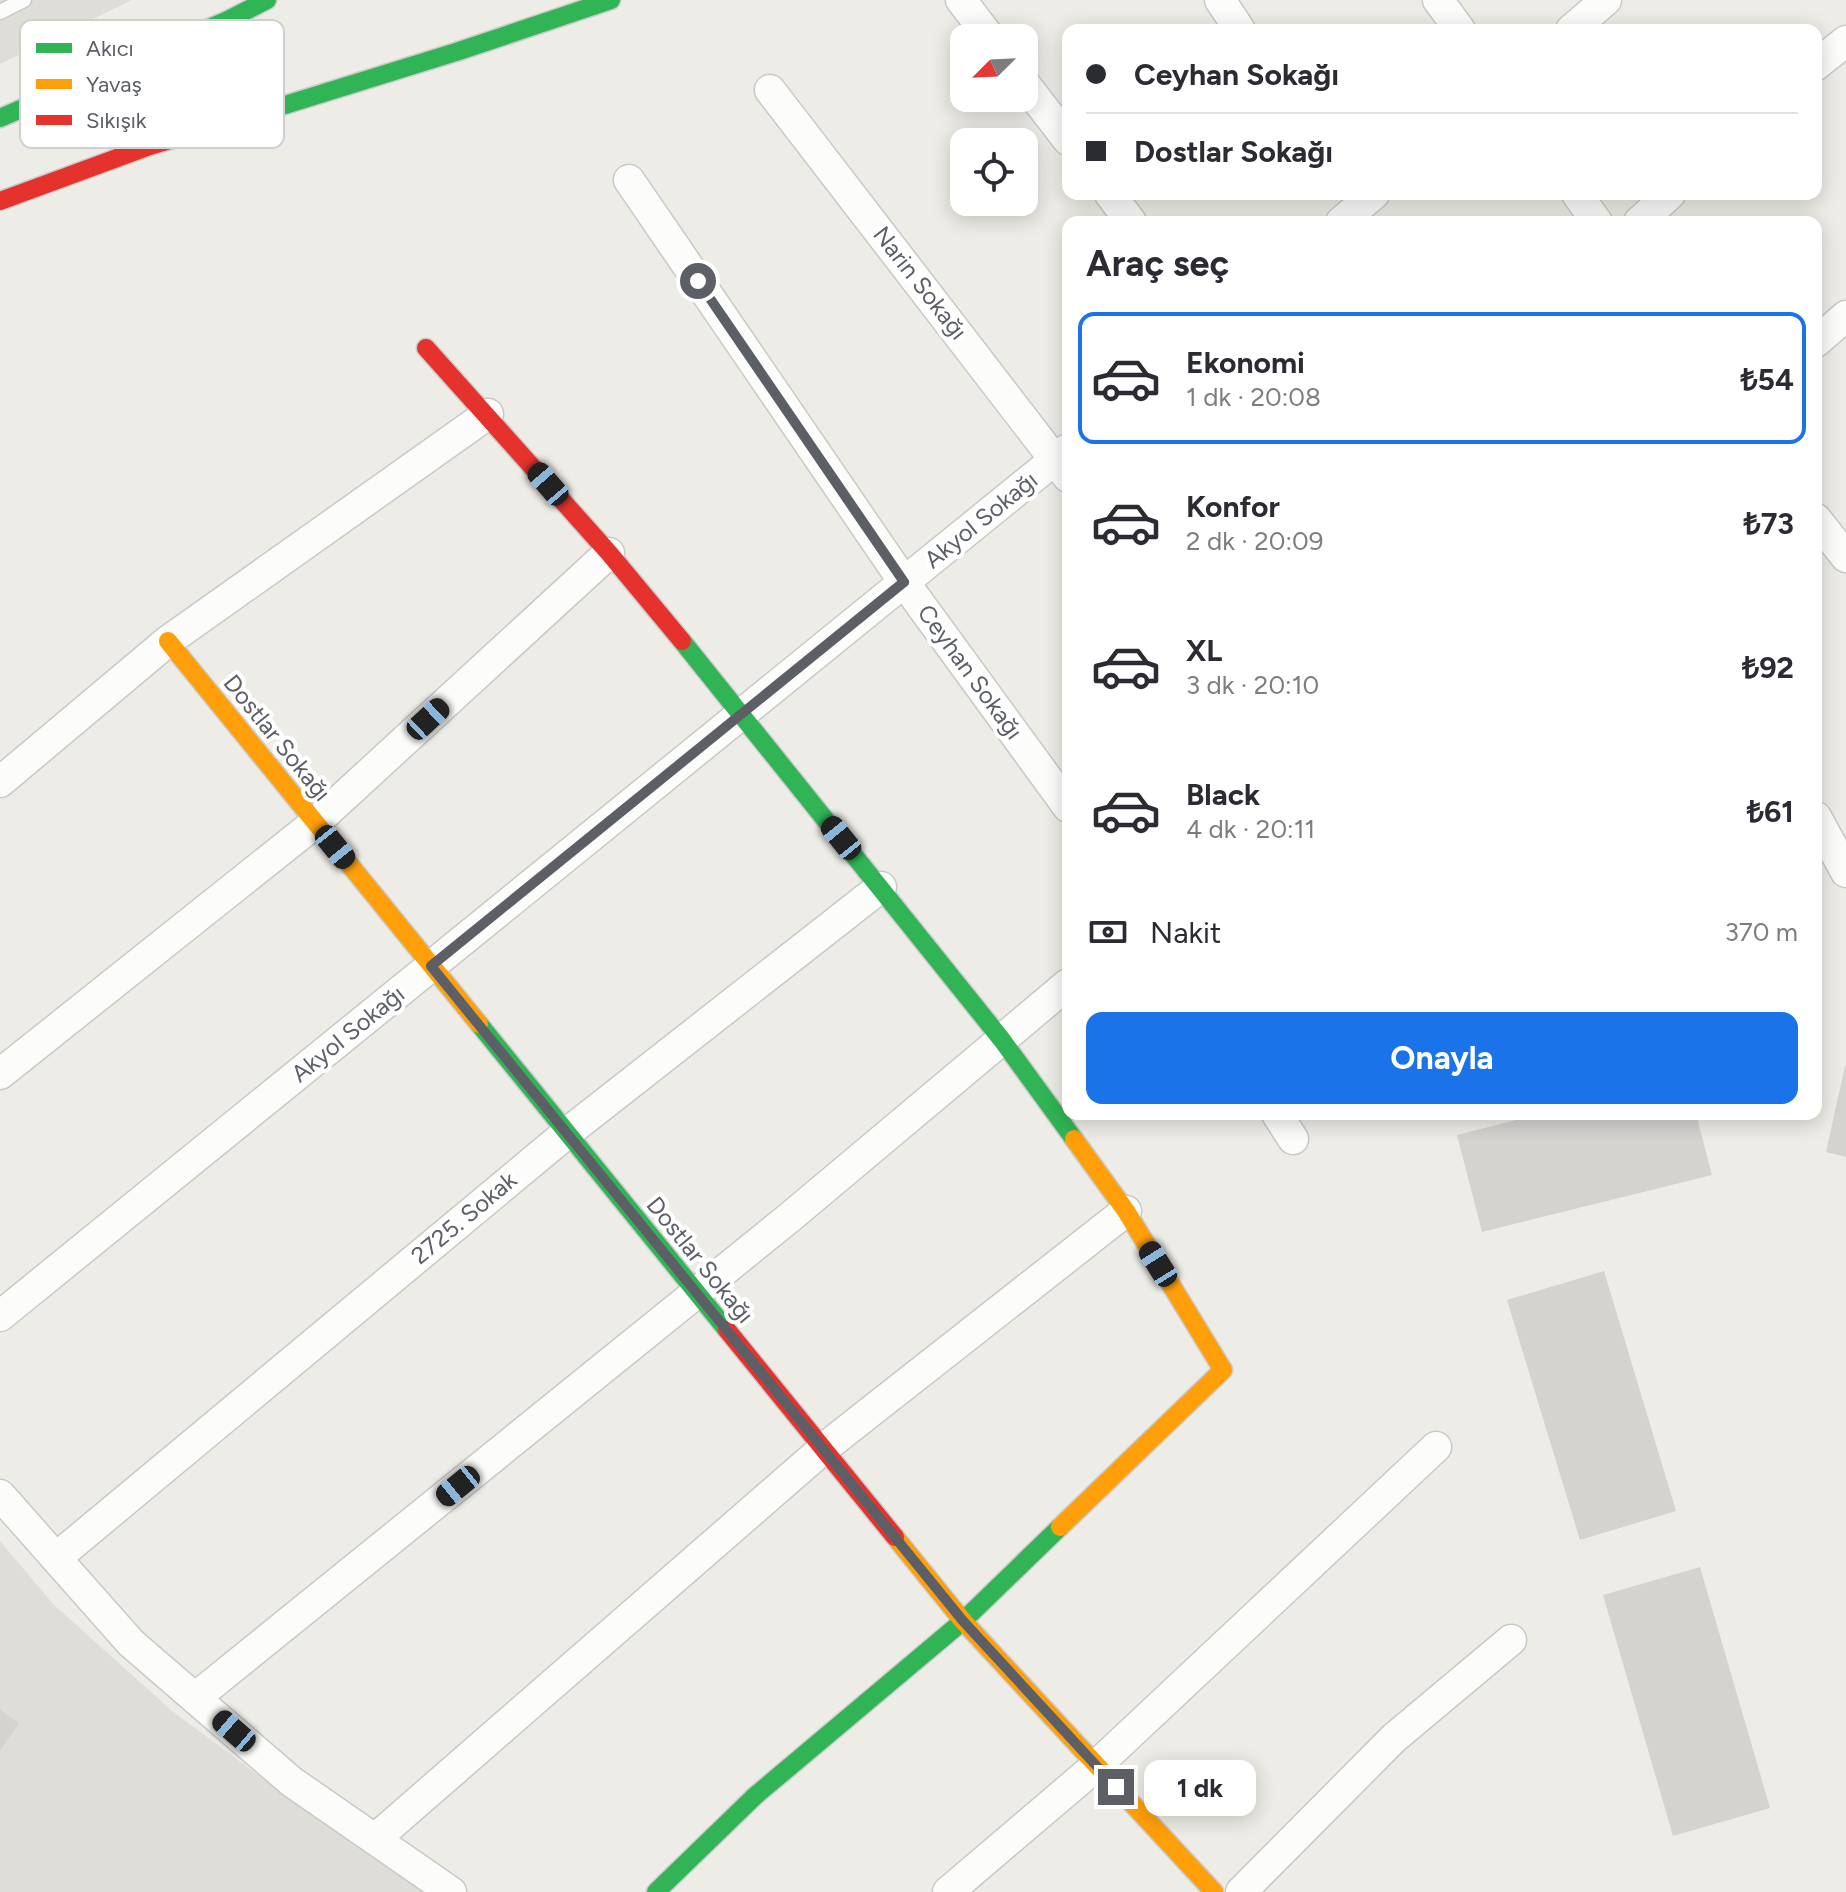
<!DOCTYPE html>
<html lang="tr">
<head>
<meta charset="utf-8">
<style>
	:root { --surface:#fff; --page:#f7f7f7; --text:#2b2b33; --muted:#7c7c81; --line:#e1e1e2; --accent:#1a73e8 }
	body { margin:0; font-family:Figtree,sans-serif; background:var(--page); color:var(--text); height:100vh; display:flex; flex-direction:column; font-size:30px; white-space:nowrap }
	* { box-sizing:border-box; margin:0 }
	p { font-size:26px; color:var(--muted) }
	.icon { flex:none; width:44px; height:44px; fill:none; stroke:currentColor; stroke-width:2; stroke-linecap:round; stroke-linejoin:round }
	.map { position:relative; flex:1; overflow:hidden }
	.drawer { position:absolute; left:1062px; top:216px; width:760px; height:904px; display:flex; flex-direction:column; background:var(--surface); border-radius:16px; box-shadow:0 4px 20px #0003 }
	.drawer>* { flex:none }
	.top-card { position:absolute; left:1062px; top:24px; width:760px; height:176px; border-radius:16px; box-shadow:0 4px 20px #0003; display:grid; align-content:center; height:176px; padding:0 24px; background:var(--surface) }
	.needle { width:52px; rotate:246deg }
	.buttons { position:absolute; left:950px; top:24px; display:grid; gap:16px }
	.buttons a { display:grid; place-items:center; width:88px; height:88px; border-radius:16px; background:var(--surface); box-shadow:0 4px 20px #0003; font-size:40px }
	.end { position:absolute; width:36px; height:36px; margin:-18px; border:10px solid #5c6066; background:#fff; box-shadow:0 0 0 4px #fff }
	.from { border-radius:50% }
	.bubble { position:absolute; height:56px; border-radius:16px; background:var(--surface); box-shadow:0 4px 20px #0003; font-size:26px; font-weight:700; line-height:56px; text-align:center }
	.car { position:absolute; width:24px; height:48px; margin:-24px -12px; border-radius:10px; box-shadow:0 0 6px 2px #0007; background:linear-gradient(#222 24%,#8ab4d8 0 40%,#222 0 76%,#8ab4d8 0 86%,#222 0) }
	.top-card b { display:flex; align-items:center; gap:28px; height:76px; font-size:30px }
	.top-card b+b { border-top:2px solid var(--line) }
	.top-card i { width:20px; height:20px; background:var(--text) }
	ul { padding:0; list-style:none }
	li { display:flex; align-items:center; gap:24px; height:132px; margin:0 16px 12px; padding:0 8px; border:4px solid transparent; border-radius:16px }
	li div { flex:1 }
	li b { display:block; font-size:30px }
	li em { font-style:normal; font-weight:700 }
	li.active { border-color:var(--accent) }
	li>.icon { width:72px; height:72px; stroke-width:1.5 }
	h2 { padding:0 24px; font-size:36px; line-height:96px }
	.pay { display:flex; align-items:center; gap:20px; height:88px; padding:0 24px; font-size:30px }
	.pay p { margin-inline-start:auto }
	.button { display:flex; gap:16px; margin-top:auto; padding:16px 24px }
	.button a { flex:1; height:92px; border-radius:16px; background:var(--accent); color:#fff; font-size:32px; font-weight:700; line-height:92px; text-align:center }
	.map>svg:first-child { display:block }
	.industrial { fill:#deddd8 }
	.building { fill:#d4d3d0 }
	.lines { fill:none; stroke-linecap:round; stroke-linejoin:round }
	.lane-casing { stroke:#c9c9c8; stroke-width:17 }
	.street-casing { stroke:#c9c9c8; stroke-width:33 }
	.fast-casing { stroke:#c9cac9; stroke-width:21 }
	.slow-casing { stroke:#c9cac9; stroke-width:21 }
	.jam-casing { stroke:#c9cac9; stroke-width:21 }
	.lane { stroke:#fcfcfb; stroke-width:14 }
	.street { stroke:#fcfcfb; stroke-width:30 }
	.fast { stroke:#30b455; stroke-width:18 }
	.slow { stroke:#ff9f0a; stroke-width:18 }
	.jam { stroke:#e5322d; stroke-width:18 }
	.route { stroke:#5c6066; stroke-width:10 }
	.labels { text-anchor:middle; stroke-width:8; stroke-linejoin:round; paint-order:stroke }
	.street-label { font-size:24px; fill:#5c6066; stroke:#fff }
	.key { fill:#fff; stroke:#cecfd1; stroke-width:2 }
	.key-label { font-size:22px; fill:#5c6066 }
</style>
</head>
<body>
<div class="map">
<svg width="1846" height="1892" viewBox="0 0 1846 1892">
	<rect width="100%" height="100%" fill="#edece7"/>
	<g class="industrial">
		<path d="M0 0H132L0 64Z"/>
		<path d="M0 1541 53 1604 172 1711 285 1795 428 1892H0Z"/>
	</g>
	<g class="building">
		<path d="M1845 1066H1846V1157L1826 1152Z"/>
		<path d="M1540 1114H1696L1712 1175 1482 1232 1457 1135Z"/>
		<path d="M1604 1271 1676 1511 1580 1540 1507 1300Z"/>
		<path d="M1700 1567 1770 1808 1673 1836 1603 1595Z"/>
		<path d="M0 1710 19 1723 0 1751Z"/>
	</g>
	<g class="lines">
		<defs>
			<path id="lane" d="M0 12 24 0"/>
			<g id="street">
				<path d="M961 0 990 38"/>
				<path d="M1220 0 1240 30"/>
				<path d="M1438 0 1460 30"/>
				<path d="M1571 30 1606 0"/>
				<path d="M1816 65 1846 41"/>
				<path d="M1024 83 1068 140"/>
				<path d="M770 90 1068 477"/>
				<path d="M629 180 904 582 1068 807"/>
				<path d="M1110 194 1131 222"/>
				<path d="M1577 194 1597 222"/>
				<path d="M1341 222 1374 194"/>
				<path d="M1639 222 1670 194"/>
				<path d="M1816 342 1846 316"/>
				<path d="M1816 519 1846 557"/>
				<path d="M0 782 168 641 488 414"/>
				<path d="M1816 817 1846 872"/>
				<path d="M0 1074 315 823 609 553"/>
				<path d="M1277 1114 1293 1139"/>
				<path d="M0 1316 1068 449"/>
				<path d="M0 1495 131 1643 292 1782 451 1892"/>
				<path d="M56 1558 567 1133 881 887"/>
				<path d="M195 1698 789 1218 1068 984"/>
				<path d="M375 1839 823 1449 1126 1211"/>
				<path d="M948 1892 1096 1766 1436 1447"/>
				<path d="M1241 1892 1394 1738 1511 1640"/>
			</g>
			<g id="fast">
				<path d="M0 118 228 20 267 0"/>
				<path d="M230 122 456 52 611 0"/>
				<path d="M682 641 1002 1040 1074 1139"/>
				<path d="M479 1024 727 1330"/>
				<path d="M656 1892 755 1796 963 1621 1060 1527"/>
			</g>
			<g id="slow">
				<path d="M168 641 479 1024"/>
				<path d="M1060 1527 1223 1370 1126 1211 1074 1139"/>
				<path d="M895 1537 963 1621 1214 1892"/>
			</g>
			<g id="jam">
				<path d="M0 201 147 147 230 122"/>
				<path d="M426 348 609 553 682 641"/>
				<path d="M727 1330 895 1537"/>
			</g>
		</defs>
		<use href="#lane" class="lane-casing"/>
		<use href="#street" class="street-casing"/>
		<use href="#fast" class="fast-casing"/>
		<use href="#slow" class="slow-casing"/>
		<use href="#jam" class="jam-casing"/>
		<use href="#lane" class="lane"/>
		<use href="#street" class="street"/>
		<use href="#fast" class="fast"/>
		<use href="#slow" class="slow"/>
		<use href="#jam" class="jam"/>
	</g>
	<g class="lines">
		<path class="route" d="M698 281 904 582 431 966 963 1621 1116 1787"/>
	</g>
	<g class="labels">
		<g class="street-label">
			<text transform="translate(920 283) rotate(52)" y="8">Narin Sokağı</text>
			<text transform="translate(981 520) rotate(-39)" y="8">Akyol Sokağı</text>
			<text transform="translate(970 672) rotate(54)" y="8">Ceyhan Sokağı</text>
			<text transform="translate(277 738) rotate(51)" y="8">Dostlar Sokağı</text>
			<text transform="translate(348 1034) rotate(-39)" y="8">Akyol Sokağı</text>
			<text transform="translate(464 1218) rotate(-40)" y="8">2725. Sokak</text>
			<text transform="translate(700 1260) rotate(51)" y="8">Dostlar Sokağı</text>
		</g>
	</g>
	<rect x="20" y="20" width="264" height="128" rx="12" class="key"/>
	<rect x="36" y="43" width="36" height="10" fill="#30b455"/>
	<rect x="36" y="79" width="36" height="10" fill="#ff9f0a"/>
	<rect x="36" y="115" width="36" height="10" fill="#e5322d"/>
	<g class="key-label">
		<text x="86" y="56">Akıcı</text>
		<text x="86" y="92">Yavaş</text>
		<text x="86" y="128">Sıkışık</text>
	</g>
</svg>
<div class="buttons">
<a><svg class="needle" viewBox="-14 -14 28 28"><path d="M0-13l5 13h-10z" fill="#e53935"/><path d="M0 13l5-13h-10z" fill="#7c7c81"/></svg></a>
<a><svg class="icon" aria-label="locate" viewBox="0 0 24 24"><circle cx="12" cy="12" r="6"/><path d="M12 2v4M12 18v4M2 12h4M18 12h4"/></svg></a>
</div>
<i class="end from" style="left:698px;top:281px"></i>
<i class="end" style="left:1116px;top:1787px"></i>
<div class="bubble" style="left:1144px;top:1760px;width:112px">1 dk</div>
<i class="car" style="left:548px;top:484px;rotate:319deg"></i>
<i class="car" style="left:428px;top:719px;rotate:47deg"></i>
<i class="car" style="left:841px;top:838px;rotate:321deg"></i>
<i class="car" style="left:335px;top:847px;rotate:141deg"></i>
<i class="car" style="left:1158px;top:1264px;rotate:328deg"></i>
<i class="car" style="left:458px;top:1486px;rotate:231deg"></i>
<i class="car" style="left:234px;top:1731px;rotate:311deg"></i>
<div class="top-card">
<b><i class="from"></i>Ceyhan Sokağı</b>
<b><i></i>Dostlar Sokağı</b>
</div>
<section class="drawer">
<h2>Araç seç</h2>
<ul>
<li class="active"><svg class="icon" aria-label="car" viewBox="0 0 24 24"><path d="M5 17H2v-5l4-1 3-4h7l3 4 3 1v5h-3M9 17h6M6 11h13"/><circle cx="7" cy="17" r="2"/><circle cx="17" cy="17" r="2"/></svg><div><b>Ekonomi</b><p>1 dk · 20:08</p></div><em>₺54</em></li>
<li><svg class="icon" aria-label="car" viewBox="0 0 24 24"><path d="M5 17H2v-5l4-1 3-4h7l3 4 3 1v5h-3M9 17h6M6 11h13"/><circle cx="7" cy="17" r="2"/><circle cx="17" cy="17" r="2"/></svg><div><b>Konfor</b><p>2 dk · 20:09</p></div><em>₺73</em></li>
<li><svg class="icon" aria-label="car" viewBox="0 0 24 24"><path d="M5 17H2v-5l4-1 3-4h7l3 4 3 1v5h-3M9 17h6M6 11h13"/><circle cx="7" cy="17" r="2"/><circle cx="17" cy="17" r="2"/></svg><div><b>XL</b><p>3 dk · 20:10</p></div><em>₺92</em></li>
<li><svg class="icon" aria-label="car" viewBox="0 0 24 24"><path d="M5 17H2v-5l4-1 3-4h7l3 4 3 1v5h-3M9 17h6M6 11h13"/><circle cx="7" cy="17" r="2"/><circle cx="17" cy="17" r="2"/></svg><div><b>Black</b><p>4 dk · 20:11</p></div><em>₺61</em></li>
</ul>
<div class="pay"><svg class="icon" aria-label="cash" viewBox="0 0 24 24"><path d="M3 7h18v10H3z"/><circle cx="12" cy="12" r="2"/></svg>Nakit<p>370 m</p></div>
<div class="button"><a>Onayla</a></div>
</section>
</div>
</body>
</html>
